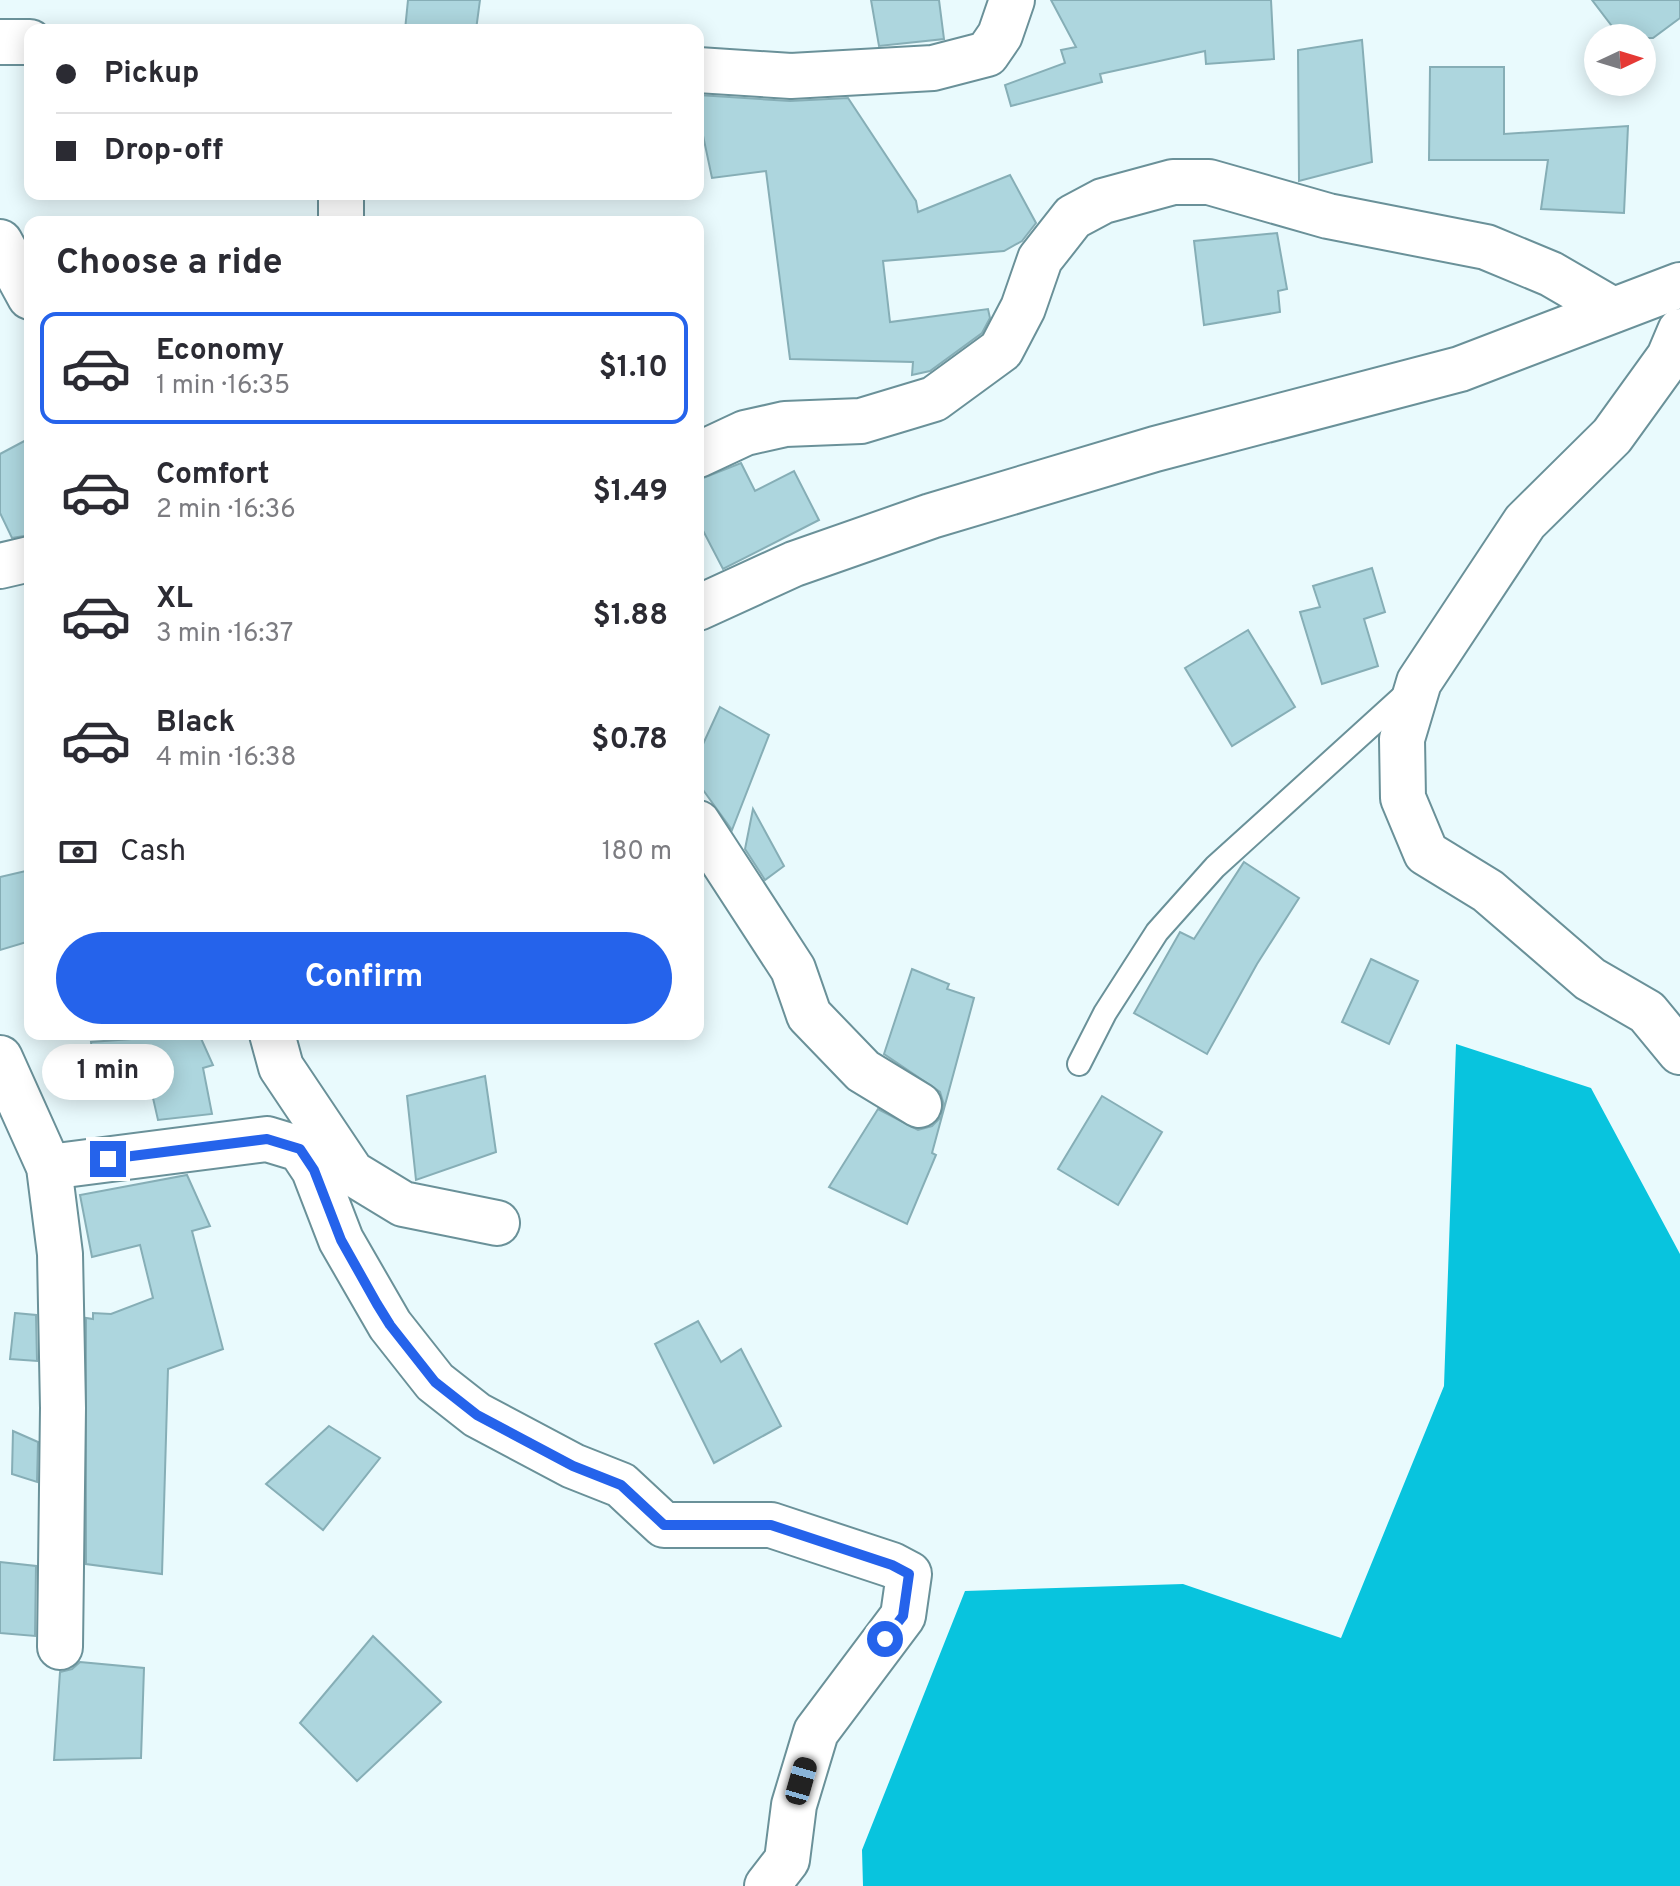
<!DOCTYPE html>
<html lang="en">
<head>
<meta charset="utf-8">
<style>
	:root { --surface:#fff; --page:#f7f7f7; --text:#2b2b33; --muted:#7c7c81; --line:#e1e1e2; --accent:#2563eb }
	body { margin:0; font-family:Overpass,sans-serif; background:var(--page); color:var(--text); height:100vh; display:flex; flex-direction:column; font-size:30px; white-space:nowrap }
	* { box-sizing:border-box; margin:0 }
	p { font-size:26px; color:var(--muted) }
	.icon { flex:none; width:44px; height:44px; fill:none; stroke:currentColor; stroke-width:2; stroke-linecap:round; stroke-linejoin:round }
	.map { position:relative; flex:1; overflow:hidden }
	.sheet { position:absolute; left:24px; top:216px; width:680px; height:824px; display:flex; flex-direction:column; background:var(--surface); border-radius:16px; box-shadow:0 4px 20px #0003 }
	.sheet>* { flex:none }
	.banner { position:absolute; left:24px; top:24px; width:680px; height:176px; border-radius:16px; box-shadow:0 4px 20px #0003; display:grid; align-content:center; height:176px; padding:0 32px; background:var(--surface) }
	.needle { width:52px; rotate:86deg }
	.controls { position:absolute; left:1584px; top:24px; display:grid; gap:16px }
	.controls a { display:grid; place-items:center; width:72px; height:72px; border-radius:50%; background:var(--surface); box-shadow:0 4px 20px #0003; font-size:40px }
	.end { position:absolute; width:36px; height:36px; margin:-18px; border:10px solid #2563eb; background:#fff; box-shadow:0 0 0 4px #fff }
	.from { border-radius:50% }
	.bubble { position:absolute; height:56px; border-radius:28px; background:var(--surface); box-shadow:0 4px 20px #0003; font-size:26px; font-weight:700; line-height:56px; text-align:center }
	.car { position:absolute; width:24px; height:48px; margin:-24px -12px; border-radius:10px; box-shadow:0 0 6px 2px #0007; background:linear-gradient(#222 24%,#8ab4d8 0 40%,#222 0 76%,#8ab4d8 0 86%,#222 0) }
	.banner b { display:flex; align-items:center; gap:28px; height:76px; font-size:30px }
	.banner b+b { border-top:2px solid var(--line) }
	.banner i { width:20px; height:20px; background:var(--text) }
	ul { padding:0; list-style:none }
	li { display:flex; align-items:center; gap:24px; height:112px; margin:0 16px 12px; padding:0 16px; border:4px solid transparent; border-radius:16px }
	li div { flex:1 }
	li b { display:block; font-size:30px }
	li em { font-style:normal; font-weight:700 }
	li.current { border-color:var(--accent) }
	li>.icon { width:72px; height:72px; stroke-width:1.5 }
	h2 { padding:0 32px; font-size:36px; line-height:96px }
	.pay { display:flex; align-items:center; gap:20px; height:88px; padding:0 32px; font-size:30px }
	.pay p { margin-inline-start:auto }
	.button { display:flex; gap:16px; margin-top:auto; padding:16px 32px }
	.button a { flex:1; height:92px; border-radius:48px; background:var(--accent); color:#fff; font-size:32px; font-weight:700; line-height:92px; text-align:center }
	.map>svg:first-child { display:block }
	.forest { fill:#08c4de }
	.building { fill:#add6de; stroke:#86aeb6; stroke-width:2 }
	.lines { fill:none; stroke-linecap:round; stroke-linejoin:round }
	.lane-casing { stroke:#6a9199; stroke-width:26 }
	.street-casing { stroke:#6a9199; stroke-width:48 }
	.lane { stroke:#fff; stroke-width:22 }
	.street { stroke:#fff; stroke-width:44 }
	.route { stroke:#2563eb; stroke-width:10 }
</style>
</head>
<body>
<div class="map">
<svg width="1680" height="1886" viewBox="0 0 1680 1886">
	<rect width="100%" height="100%" fill="#e9fafd"/>
	<path class="forest" d="M1456 1044 1591 1088 1680 1254V1886H863L862 1850 965 1591 1183 1584 1341 1638 1444 1386Z"/>
	<g class="building">
		<path d="M408 0H480L476 30H405Z"/>
		<path d="M871 0H939L944 39 879 46Z"/>
		<path d="M1051 0H1271L1274 59 1206 64 1205 51 1100 74 1102 82 1011 106 1005 85 1065 63 1061 50 1076 47Z"/>
		<path d="M1592 0H1680V18L1653 38H1621Z"/>
		<path d="M1362 40 1372 162 1299 181 1298 50Z"/>
		<path d="M1430 67H1504V134L1628 126 1624 213 1541 209 1548 160H1429Z"/>
		<path d="M698 95 790 101 848 98 916 201 918 212 1010 175 1036 223 1022 241 1004 251 883 261 890 322 988 309 990 318 982 333 930 371 912 375 913 362 790 359 766 171 712 178 698 112Z"/>
		<path d="M1277 233 1287 289 1278 291 1280 312 1204 325 1194 241Z"/>
		<path d="M30 438V535L12 538 0 513V454Z"/>
		<path d="M741 463 755 491 794 471 819 520 723 569 698 521V480Z"/>
		<path d="M1372 568 1385 612 1364 619 1378 666 1322 684 1300 612 1320 607 1313 586Z"/>
		<path d="M1248 630 1295 707 1232 746 1185 668Z"/>
		<path d="M720 707 769 735 732 830 698 783V755Z"/>
		<path d="M753 809 784 866 765 880 745 849Z"/>
		<path d="M1244 862 1299 898 1257 964 1207 1054 1134 1013 1180 932 1194 939Z"/>
		<path d="M30 870V941L0 950V877Z"/>
		<path d="M1371 959 1418 981 1389 1044 1342 1022Z"/>
		<path d="M912 969 949 984 947 989 974 998 932 1153 936 1155 907 1224 829 1187 878 1109 918 1130 932 1126 941 1117 944 1105 940 1092 884 1054Z"/>
		<path d="M199 1034 213 1065 203 1068 212 1114 158 1120 148 1076 95 1079 91 1042Z"/>
		<path d="M485 1076 496 1152 416 1180 407 1096Z"/>
		<path d="M1102 1096 1162 1132 1118 1205 1058 1169Z"/>
		<path d="M187 1175 210 1226 192 1231 223 1349 168 1369 162 1574 86 1564V1318L93 1319V1313L111 1314 153 1298 140 1245 92 1257 80 1195Z"/>
		<path d="M15 1313 36 1315 37 1361 10 1359Z"/>
		<path d="M698 1321 721 1362 741 1349 781 1426 714 1463 655 1344Z"/>
		<path d="M329 1426 380 1458 323 1530 266 1484Z"/>
		<path d="M13 1431 38 1442 37 1482 12 1474Z"/>
		<path d="M0 1562 36 1566 35 1636 0 1633Z"/>
		<path d="M373 1636 441 1702 357 1781 300 1723Z"/>
		<path d="M80 1662 144 1668 141 1758 54 1760 60 1672 72 1669Z"/>
	</g>
	<g class="lines">
		<defs>
			<path id="lane" d="M1079 1064 1105 1013 1157 932 1215 867 1409 691"/>
			<g id="street">
				<path d="M0 42H30"/>
				<path d="M698 70 791 76 933 68 987 54 1000 35 1012 0"/>
				<path d="M341 194V222"/>
				<path d="M0 242 30 297"/>
				<path d="M1680 331 1669 357 1612 436 1525 522 1419 682 1402 739 1403 798 1426 853 1488 891 1590 979 1647 1012 1680 1052"/>
				<path d="M698 455 745 433 785 424 861 421 934 399 1001 350 1023 308 1040 259 1073 217 1103 201 1173 182H1209L1328 216 1486 247 1551 274 1613 310"/>
				<path d="M0 566 30 559"/>
				<path d="M698 608 794 564 931 516 1155 449 1460 369 1680 285"/>
				<path d="M698 823 793 969 809 1015 863 1071 919 1105"/>
				<path d="M272 1034 281 1067 352 1173 403 1204 497 1223"/>
				<path d="M0 1058 49 1167 60 1254 63 1408 60 1647"/>
				<path d="M49 1167 267 1139 300 1149 314 1170 341 1240 390 1325 435 1382 477 1415 573 1466 621 1485 664 1525H771L892 1565 909 1574 903 1616 816 1732 794 1805 787 1860 767 1886"/>
			</g>
		</defs>
		<use href="#lane" class="lane-casing"/>
		<use href="#street" class="street-casing"/>
		<use href="#lane" class="lane"/>
		<use href="#street" class="street"/>
	</g>
	<g class="lines">
		<path class="route" d="M108 1159 267 1139 300 1149 314 1170 341 1240 377 1304 390 1325 435 1382 477 1415 573 1466 621 1485 664 1525H771L892 1565 909 1574 903 1616 885 1639"/>
	</g>
</svg>
<div class="controls">
<a><svg class="needle" viewBox="-14 -14 28 28"><path d="M0-13l5 13h-10z" fill="#e53935"/><path d="M0 13l5-13h-10z" fill="#7c7c81"/></svg></a>
</div>
<i class="end from" style="left:885px;top:1639px"></i>
<i class="end" style="left:108px;top:1159px"></i>
<div class="bubble" style="left:42px;top:1044px;width:132px">1 min</div>
<i class="car" style="left:801px;top:1781px;rotate:16deg"></i>
<div class="banner">
<b><i class="from"></i>Pickup</b>
<b><i></i>Drop-off</b>
</div>
<section class="sheet">
<h2>Choose a ride</h2>
<ul>
<li class="current"><svg class="icon" aria-label="car" viewBox="0 0 24 24"><path d="M5 17H2v-5l4-1 3-4h7l3 4 3 1v5h-3M9 17h6M6 11h13"/><circle cx="7" cy="17" r="2"/><circle cx="17" cy="17" r="2"/></svg><div><b>Economy</b><p>1 min · 16:35</p></div><em>$1.10</em></li>
<li><svg class="icon" aria-label="car" viewBox="0 0 24 24"><path d="M5 17H2v-5l4-1 3-4h7l3 4 3 1v5h-3M9 17h6M6 11h13"/><circle cx="7" cy="17" r="2"/><circle cx="17" cy="17" r="2"/></svg><div><b>Comfort</b><p>2 min · 16:36</p></div><em>$1.49</em></li>
<li><svg class="icon" aria-label="car" viewBox="0 0 24 24"><path d="M5 17H2v-5l4-1 3-4h7l3 4 3 1v5h-3M9 17h6M6 11h13"/><circle cx="7" cy="17" r="2"/><circle cx="17" cy="17" r="2"/></svg><div><b>XL</b><p>3 min · 16:37</p></div><em>$1.88</em></li>
<li><svg class="icon" aria-label="car" viewBox="0 0 24 24"><path d="M5 17H2v-5l4-1 3-4h7l3 4 3 1v5h-3M9 17h6M6 11h13"/><circle cx="7" cy="17" r="2"/><circle cx="17" cy="17" r="2"/></svg><div><b>Black</b><p>4 min · 16:38</p></div><em>$0.78</em></li>
</ul>
<div class="pay"><svg class="icon" aria-label="cash" viewBox="0 0 24 24"><path d="M3 7h18v10H3z"/><circle cx="12" cy="12" r="2"/></svg>Cash<p>180 m</p></div>
<div class="button"><a>Confirm</a></div>
</section>
</div>
</body>
</html>
